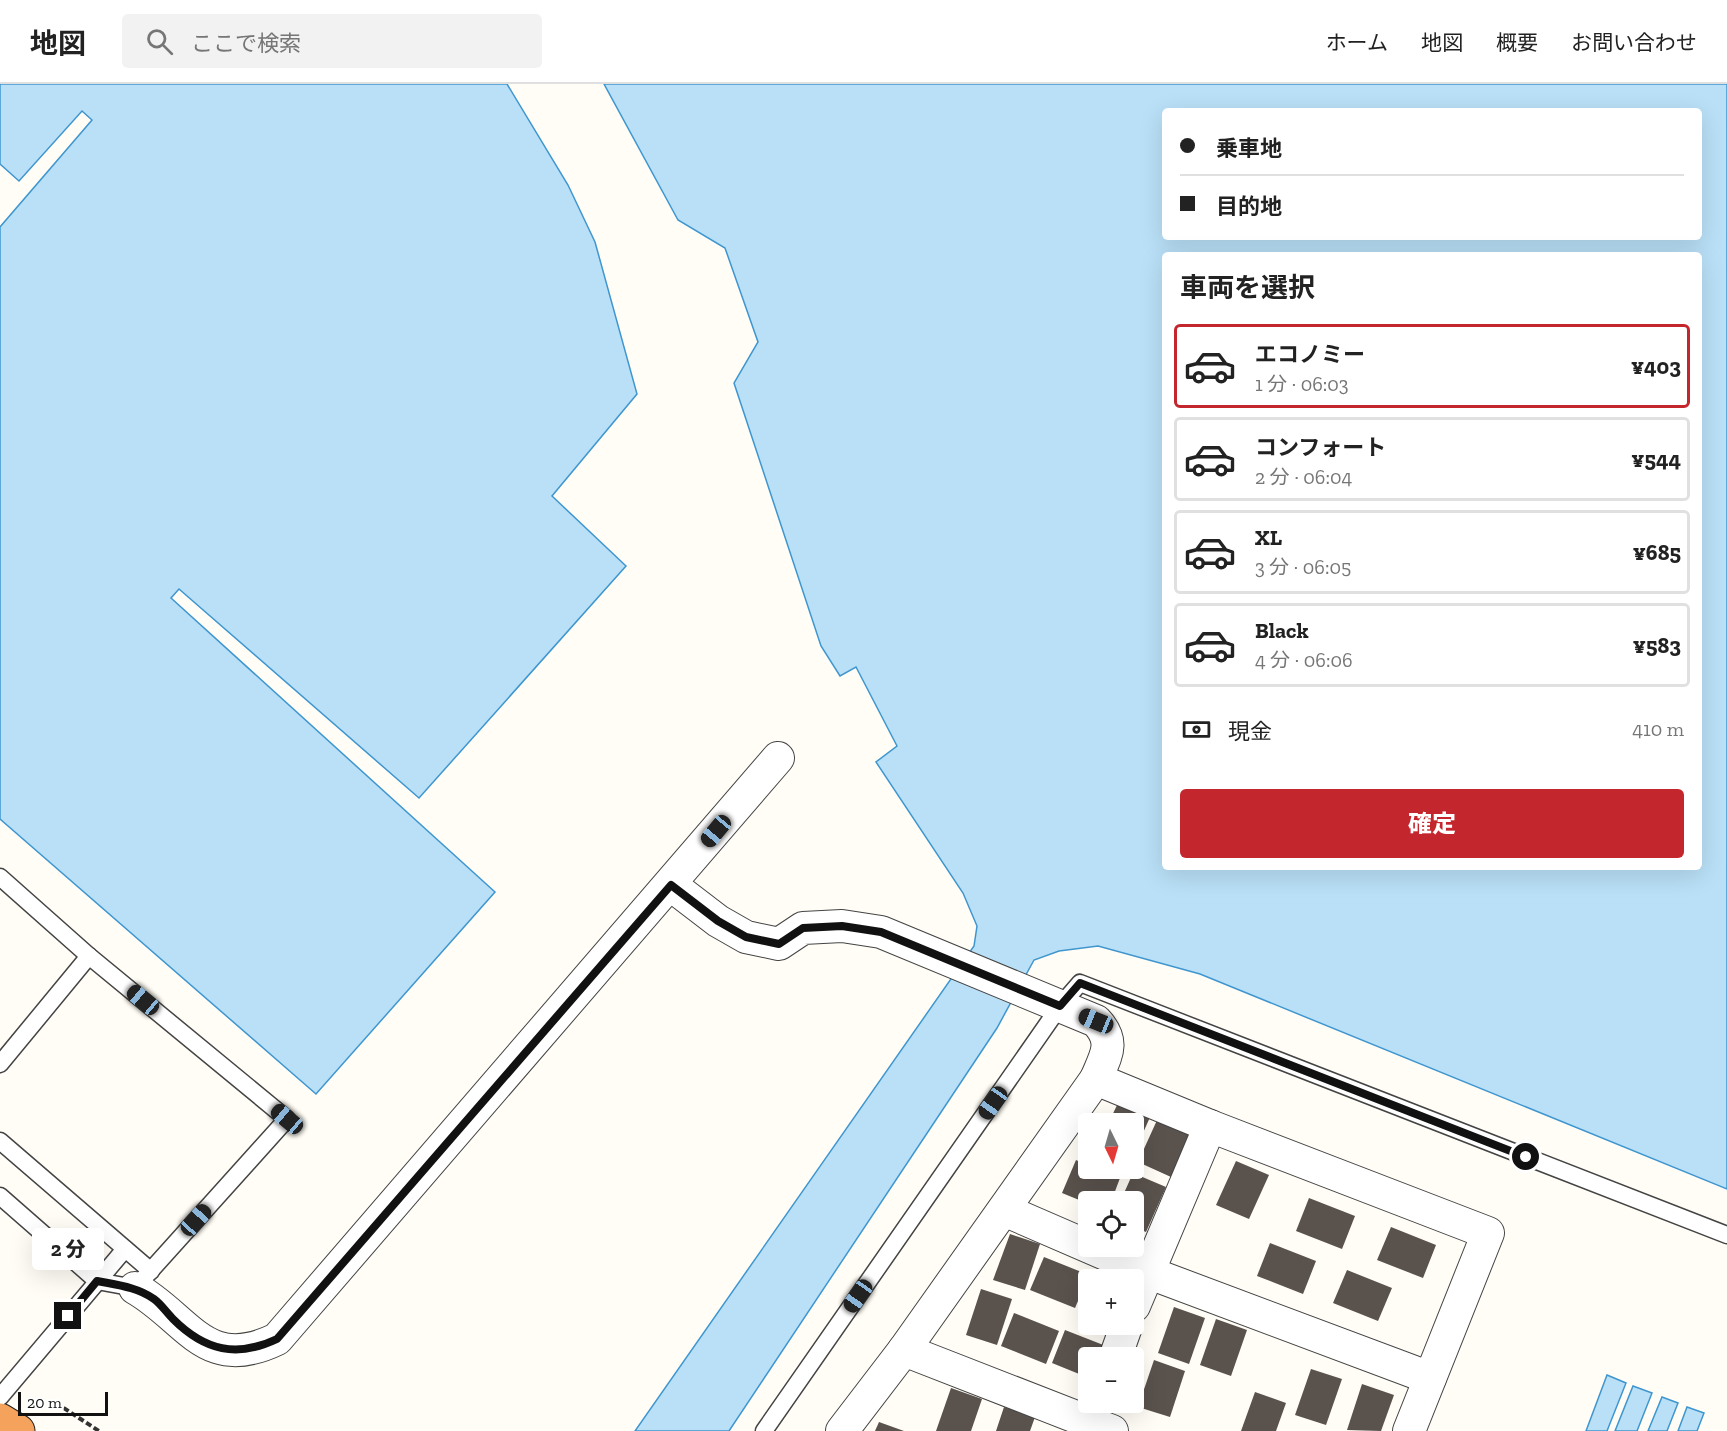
<!DOCTYPE html>
<html lang="ja">
<head>
<meta charset="utf-8">
<style>
	:root { --surface:#fff; --page:#f2f2f2; --text:#222; --muted:#767676; --line:#e0e0e0; --accent:#c4262e }
	body { margin:0; font-family:"Zilla Slab","Noto Sans JP",serif; background:var(--page); color:var(--text); height:100vh; display:flex; flex-direction:column; font-size:22px; white-space:nowrap }
	* { box-sizing:border-box; margin:0 }
	p { font-size:20px; color:var(--muted) }
	.icon { flex:none; width:33px; height:33px; fill:none; stroke:currentColor; stroke-width:2; stroke-linecap:round; stroke-linejoin:round }
	.map { position:relative; flex:1; overflow:hidden }
	.panel { position:absolute; left:1162px; top:168px; width:540px; height:618px; display:flex; flex-direction:column; background:var(--surface); border-radius:6px; box-shadow:0 6px 24px #0002 }
	.panel>* { flex:none }
	.banner { position:absolute; left:1162px; top:24px; width:540px; height:132px; border-radius:6px; box-shadow:0 6px 24px #0002; display:grid; align-content:center; height:132px; padding:0 18px; background:var(--surface) }
	.needle { width:39px; rotate:175deg }
	.controls { position:absolute; left:1078px; top:1029px; display:grid; gap:12px }
	.controls a { display:grid; place-items:center; width:66px; height:66px; border-radius:6px; background:var(--surface); box-shadow:0 6px 24px #0002; font-size:30px }
	.scale { position:absolute; left:18px; bottom:15px; width:90px; box-sizing:border-box; padding-left:6px; border:3px solid #111; border-top:0; font-size:16px; line-height:21px; white-space:nowrap; color:#111; -webkit-text-stroke:4px #fff; paint-order:stroke }
	.end { position:absolute; width:27px; height:27px; margin:-14px; border:8px solid #111; background:#fff; box-shadow:0 0 0 3px #fff }
	.from { border-radius:50% }
	.bubble { position:absolute; height:42px; border-radius:6px; background:var(--surface); box-shadow:0 6px 24px #0002; font-size:20px; font-weight:800; line-height:42px; text-align:center }
	.car { position:absolute; width:18px; height:36px; margin:-18px -9px; border-radius:8px; box-shadow:0 0 4px 2px #0007; background:linear-gradient(#222 24%,#8ab4d8 0 40%,#222 0 76%,#8ab4d8 0 86%,#222 0) }
	.banner b { display:flex; align-items:center; gap:21px; height:57px; font-size:22px }
	.banner b+b { border-top:2px solid var(--line) }
	.banner i { width:15px; height:15px; background:var(--text) }
	ul { padding:0; list-style:none }
	li { display:flex; align-items:center; gap:18px; height:84px; margin:0 12px 9px; padding:0 6px; border:3px solid var(--line); border-radius:6px }
	li div { flex:1 }
	li b { display:block; font-size:22px }
	li em { font-style:normal; font-weight:800 }
	li.on { border-color:var(--accent) }
	li>.icon { width:54px; height:54px; stroke-width:1.5 }
	h2 { padding:0 18px; font-size:27px; line-height:72px }
	.pay { display:flex; align-items:center; gap:15px; height:66px; padding:0 18px; font-size:22px }
	.pay p { margin-inline-start:auto }
	.cta { display:flex; gap:12px; margin-top:auto; padding:12px 18px }
	.cta a { flex:1; height:69px; border-radius:6px; background:var(--accent); color:#fff; font-size:24px; font-weight:800; line-height:69px; text-align:center }
	header { display:flex; align-items:center; gap:36px; box-sizing:border-box; height:84px; padding:0 30px; background:var(--surface); border-bottom:2px solid var(--line) }
	header strong { font-size:28px }
	nav { display:flex; gap:33px; margin-inline-start:auto; font-size:21px }
	.search { width:420px; height:54px; background:var(--page); display:flex; align-items:center; gap:15px; box-sizing:border-box; padding:0 21px; border-radius:6px; color:var(--muted); font-size:22px }
	.map>svg:first-child { display:block }
	.water { fill:#b9e0f7; stroke:#3f96cf; stroke-width:1.5; fill-rule:evenodd }
	.building { fill:#5a524d }
	.lines { fill:none; stroke-linecap:round; stroke-linejoin:round }
	.lane-casing { stroke:#444; stroke-width:19 }
	.street-casing { stroke:#444; stroke-width:34 }
	.highway-casing { stroke:#222; stroke-width:35 }
	.path { stroke:#333; stroke-width:4; stroke-dasharray:6 3; stroke-linecap:butt }
	.lane { stroke:#fff; stroke-width:16 }
	.street { stroke:#fff; stroke-width:32 }
	.highway { stroke:#f5a25d; stroke-width:33 }
	.route { stroke:#111; stroke-width:8 }
</style>
</head>
<body>
<header>
<strong>地図</strong>
<div class="search"><svg class="icon" aria-label="search" viewBox="0 0 24 24"><circle cx="10" cy="10" r="6"/><path d="M15 15l6 6"/></svg>ここで検索</div>
<nav><a>ホーム</a><a>地図</a><a>概要</a><a>お問い合わせ</a></nav>
</header>
<div class="map">
<svg width="1727" height="1347" viewBox="0 0 1727 1347">
	<rect width="100%" height="100%" fill="#fffdf5"/>
	<g class="water">
		<path d="M0 0H507L568 101 595 158 637 310 552 412 626 482 419 714 179 505 171 514 495 808 316 1010 0 735V143L92 36 82 27 19 97 0 80Z"/>
		<path d="M604 0H1727V1105L1200 890 1098 862 1059 867 1034 876 997 944 729 1347H635L974 862 977 842 963 809 876 678 897 662 856 583 840 592 821 562 734 299 758 258 725 164 678 136ZM1166 27H1700V153H1166ZM1166 171H1700V783H1166Z"/>
		<path d="M1607 1291 1626 1299 1607 1347H1586Z"/>
		<path d="M1633 1302 1652 1309 1637 1347H1615Z"/>
		<path d="M1662 1313 1678 1319 1667 1347H1648Z"/>
		<path d="M1687 1323 1704 1329 1697 1347H1678Z"/>
	</g>
	<g class="building">
		<path d="M1119 1017 1151 1031 1134 1069V1040H1108Z"/>
		<path d="M1158 1034 1191 1048 1171 1093 1138 1078Z"/>
		<path d="M1076 1076 1089 1082V1084H1096L1120 1094 1111 1118H1089V1120L1062 1109Z"/>
		<path d="M1236 1077 1269 1091 1249 1135 1216 1121Z"/>
		<path d="M1133 1089 1166 1103 1146 1148 1134 1143V1118H1120Z"/>
		<path d="M1309 1114 1355 1132 1342 1165 1296 1147Z"/>
		<path d="M1391 1143 1436 1161 1423 1194 1377 1176Z"/>
		<path d="M1010 1150 1040 1160 1025 1206 993 1196Z"/>
		<path d="M1270 1159 1316 1177 1303 1210 1257 1192Z"/>
		<path d="M1044 1173 1089 1191 1075 1224 1030 1206Z"/>
		<path d="M1347 1186 1392 1204 1378 1237 1333 1219Z"/>
		<path d="M1096 1187 1119 1195V1196H1093Z"/>
		<path d="M981 1205 1012 1215 997 1261 966 1251Z"/>
		<path d="M1089 1207V1236L1079 1233Z"/>
		<path d="M1174 1223 1205 1234 1189 1280 1158 1269Z"/>
		<path d="M1014 1229 1059 1247 1046 1280 1001 1262Z"/>
		<path d="M1216 1235 1247 1246 1231 1292 1200 1281Z"/>
		<path d="M1065 1246 1111 1264 1107 1274H1089V1294L1052 1279Z"/>
		<path d="M1154 1276 1185 1287 1170 1333 1138 1323Z"/>
		<path d="M1311 1285 1342 1295 1326 1341 1295 1331Z"/>
		<path d="M1362 1300 1394 1311 1381 1347 1347 1346Z"/>
		<path d="M951 1304 982 1315 971 1347H936Z"/>
		<path d="M1255 1308 1286 1319 1276 1347H1241Z"/>
		<path d="M1004 1323 1035 1333 1030 1347H996Z"/>
		<path d="M879 1338 904 1347H875Z"/>
	</g>
	<g class="lines">
		<defs>
			<g id="lane">
				<path d="M0 793 89 872 287 1035 135 1204 97 1197 0 1112"/>
				<path d="M0 980 89 872"/>
				<path d="M0 1057 151 1187"/>
				<path d="M0 1313 125 1165"/>
				<path d="M764 1347 1060 922 1080 899 1727 1151"/>
			</g>
			<g id="street">
				<path d="M671 801 718 837 746 853 779 860 803 844 842 842 881 848 1096 937C1116 958 1106 971 1096 995"/>
				<path d="M1004 1126 1147 1188 1430 1294"/>
				<path d="M135 1204C189 1235 205 1290 277 1255L778 674"/>
				<path d="M1134 1222 1210 1042"/>
				<path d="M904 1266 1112 1347"/>
				<path d="M1115 1274 1127 1240"/>
				<path d="M842 1347 904 1266 1096 995 1210 1042 1488 1149 1409 1347"/>
			</g>
			<path id="highway" d="M0 1336 18 1347"/>
		</defs>
		<use href="#lane" class="lane-casing"/>
		<use href="#street" class="street-casing"/>
		<use href="#highway" class="highway-casing"/>
		<path class="path" d="M56 1319 99 1347"/>
		<use href="#lane" class="lane"/>
		<use href="#street" class="street"/>
		<use href="#highway" class="highway"/>
	</g>
	<g class="lines">
		<path class="route" d="M68 1232 97 1197C117 1201 137 1203 154 1215 161 1220 167 1229 173 1235 205 1267 237 1274 277 1255L671 801 718 837 746 853 779 860 803 844 842 842 881 848 1060 922 1080 899 1526 1073"/>
	</g>
</svg>
<div class="controls">
<a><svg class="needle" viewBox="-14 -14 28 28"><path d="M0-13l5 13h-10z" fill="#e53935"/><path d="M0 13l5-13h-10z" fill="#767676"/></svg></a>
<a><svg class="icon" aria-label="locate" viewBox="0 0 24 24"><circle cx="12" cy="12" r="6"/><path d="M12 2v4M12 18v4M2 12h4M18 12h4"/></svg></a>
<a>+</a>
<a>−</a>
</div>
<div class="scale">20 m</div>
<i class="end from" style="left:1526px;top:1073px"></i>
<i class="end" style="left:68px;top:1232px"></i>
<div class="bubble" style="left:32px;top:1144px;width:72px">2 分</div>
<i class="car" style="left:716px;top:747px;rotate:220deg"></i>
<i class="car" style="left:143px;top:916px;rotate:310deg"></i>
<i class="car" style="left:1096px;top:937px;rotate:292deg"></i>
<i class="car" style="left:993px;top:1019px;rotate:215deg"></i>
<i class="car" style="left:287px;top:1035px;rotate:310deg"></i>
<i class="car" style="left:196px;top:1136px;rotate:42deg"></i>
<i class="car" style="left:858px;top:1212px;rotate:215deg"></i>
<div class="banner">
<b><i class="from"></i>乗車地</b>
<b><i></i>目的地</b>
</div>
<section class="panel">
<h2>車両を選択</h2>
<ul>
<li class="on"><svg class="icon" aria-label="car" viewBox="0 0 24 24"><path d="M5 17H2v-5l4-1 3-4h7l3 4 3 1v5h-3M9 17h6M6 11h13"/><circle cx="7" cy="17" r="2"/><circle cx="17" cy="17" r="2"/></svg><div><b>エコノミー</b><p>1 分 · 06:03</p></div><em>¥403</em></li>
<li><svg class="icon" aria-label="car" viewBox="0 0 24 24"><path d="M5 17H2v-5l4-1 3-4h7l3 4 3 1v5h-3M9 17h6M6 11h13"/><circle cx="7" cy="17" r="2"/><circle cx="17" cy="17" r="2"/></svg><div><b>コンフォート</b><p>2 分 · 06:04</p></div><em>¥544</em></li>
<li><svg class="icon" aria-label="car" viewBox="0 0 24 24"><path d="M5 17H2v-5l4-1 3-4h7l3 4 3 1v5h-3M9 17h6M6 11h13"/><circle cx="7" cy="17" r="2"/><circle cx="17" cy="17" r="2"/></svg><div><b>XL</b><p>3 分 · 06:05</p></div><em>¥685</em></li>
<li><svg class="icon" aria-label="car" viewBox="0 0 24 24"><path d="M5 17H2v-5l4-1 3-4h7l3 4 3 1v5h-3M9 17h6M6 11h13"/><circle cx="7" cy="17" r="2"/><circle cx="17" cy="17" r="2"/></svg><div><b>Black</b><p>4 分 · 06:06</p></div><em>¥583</em></li>
</ul>
<div class="pay"><svg class="icon" aria-label="cash" viewBox="0 0 24 24"><path d="M3 7h18v10H3z"/><circle cx="12" cy="12" r="2"/></svg>現金<p>410 m</p></div>
<div class="cta"><a>確定</a></div>
</section>
</div>
</body>
</html>
